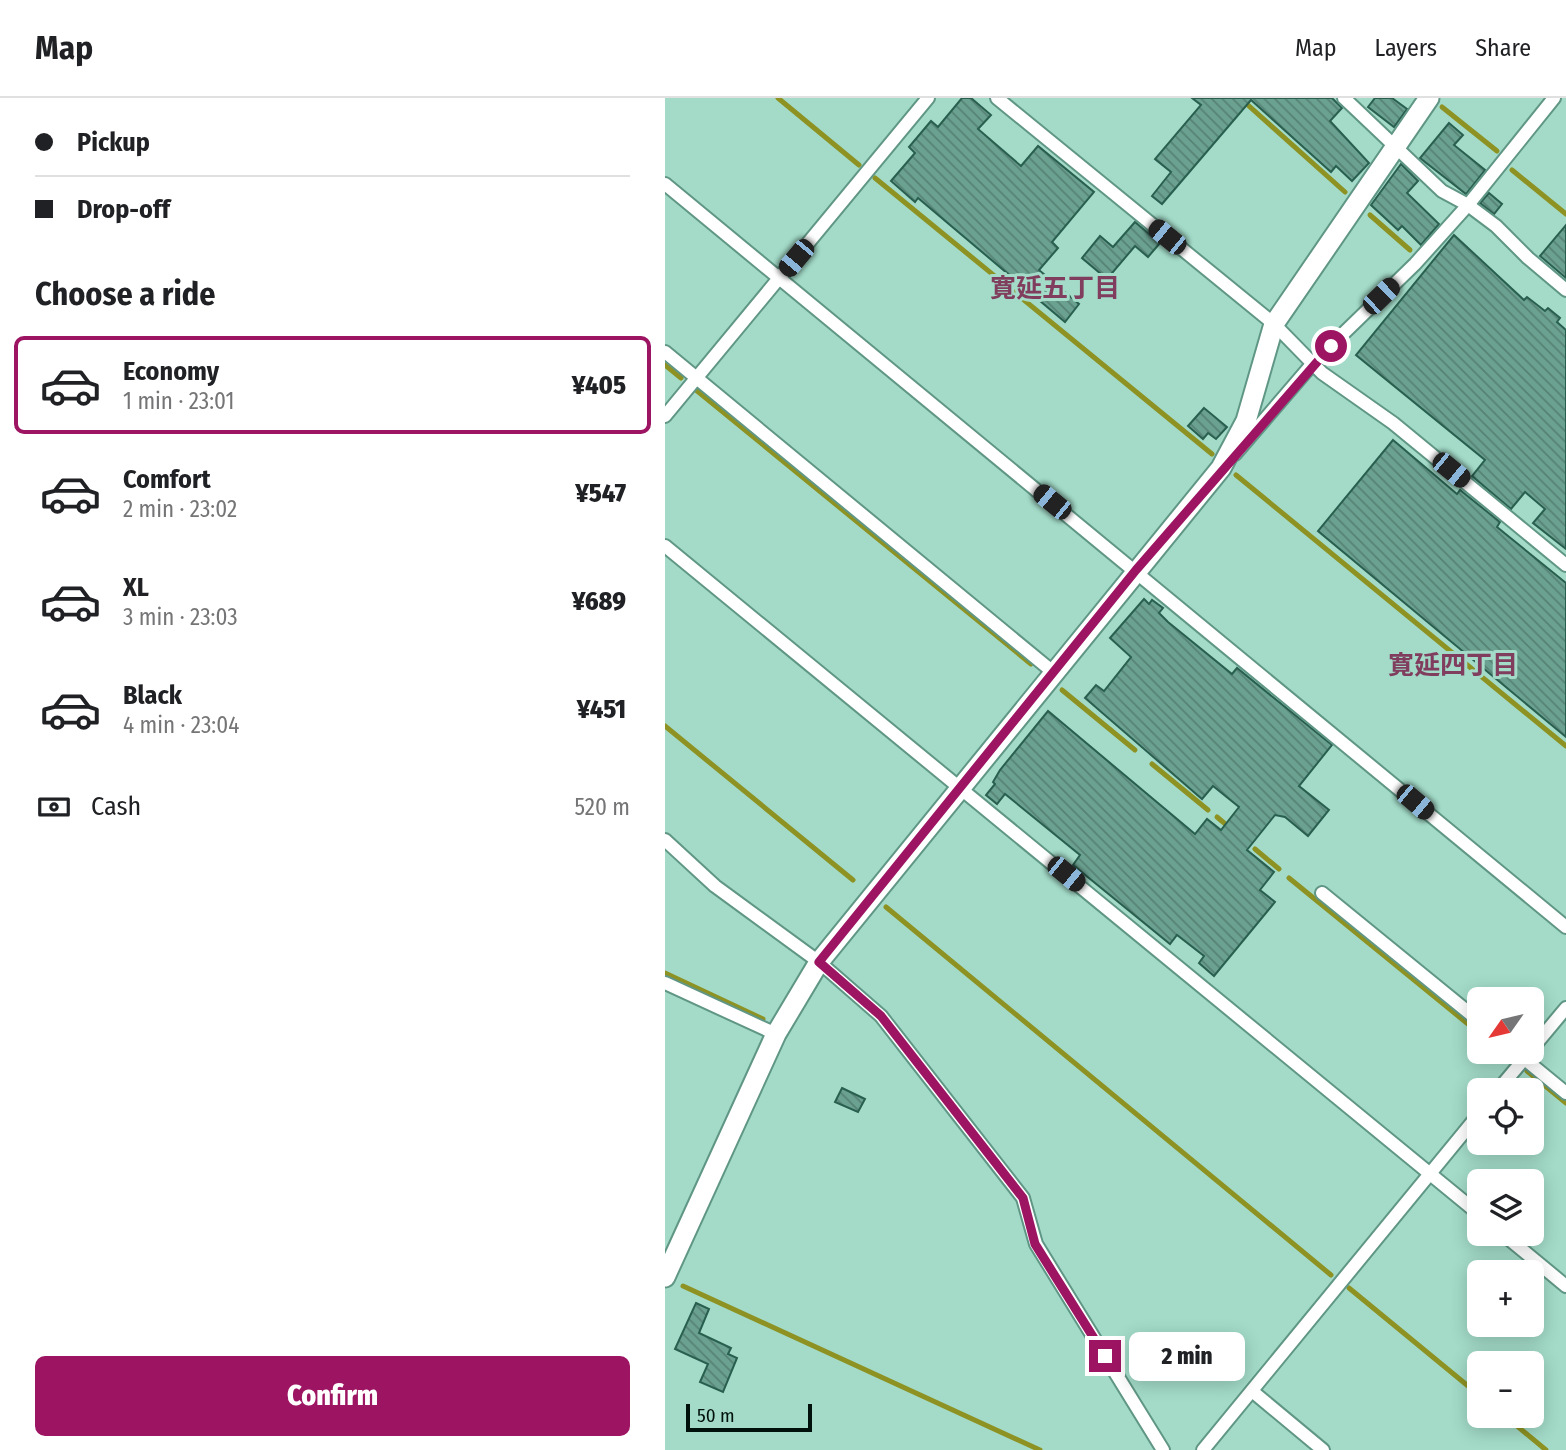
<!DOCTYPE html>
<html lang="en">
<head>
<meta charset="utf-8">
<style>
	:root { --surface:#fff; --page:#f6f6f6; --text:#202124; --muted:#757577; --line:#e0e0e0; --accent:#9d1463 }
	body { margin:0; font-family:"Fira Sans Condensed","Noto Sans JP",sans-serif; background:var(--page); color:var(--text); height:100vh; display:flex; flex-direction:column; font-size:26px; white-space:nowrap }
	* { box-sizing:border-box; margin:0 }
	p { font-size:23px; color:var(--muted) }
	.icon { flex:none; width:38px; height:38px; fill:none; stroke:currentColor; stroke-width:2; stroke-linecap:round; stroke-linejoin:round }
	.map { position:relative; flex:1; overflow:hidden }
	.panel { display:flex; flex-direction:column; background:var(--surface); width:665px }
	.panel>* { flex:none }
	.hud { display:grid; align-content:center; height:154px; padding:0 35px; background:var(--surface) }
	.needle { width:46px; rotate:236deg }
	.controls { position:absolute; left:802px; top:889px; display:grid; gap:14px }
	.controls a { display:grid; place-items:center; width:77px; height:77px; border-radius:10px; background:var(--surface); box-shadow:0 4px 18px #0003; font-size:35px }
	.scale { position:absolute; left:21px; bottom:18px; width:126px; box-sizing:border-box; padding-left:7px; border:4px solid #00100b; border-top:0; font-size:19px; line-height:24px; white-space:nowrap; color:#00100b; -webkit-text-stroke:5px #a3dbc8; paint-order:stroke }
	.end { position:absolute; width:32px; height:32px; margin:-16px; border:9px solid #9d1463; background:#fff; box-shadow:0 0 0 4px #fff }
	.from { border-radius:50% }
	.bubble { position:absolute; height:49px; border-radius:10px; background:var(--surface); box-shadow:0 4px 18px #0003; font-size:23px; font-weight:800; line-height:49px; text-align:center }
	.car { position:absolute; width:21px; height:42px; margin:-21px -10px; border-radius:9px; box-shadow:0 0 5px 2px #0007; background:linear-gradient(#222 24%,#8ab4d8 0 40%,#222 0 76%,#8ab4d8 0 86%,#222 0) }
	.hud b { display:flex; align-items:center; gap:24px; height:66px; font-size:26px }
	.hud b+b { border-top:2px solid var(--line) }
	.hud i { width:18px; height:18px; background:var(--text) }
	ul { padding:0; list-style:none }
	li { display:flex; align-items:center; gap:21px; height:98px; margin:0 14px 10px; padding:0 21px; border:4px solid transparent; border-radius:10px }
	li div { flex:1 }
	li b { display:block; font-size:26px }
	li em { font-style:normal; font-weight:800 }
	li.selected { border-color:var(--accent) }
	li>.icon { width:63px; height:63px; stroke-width:1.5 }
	h2 { padding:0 35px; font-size:32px; line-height:84px }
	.pay { display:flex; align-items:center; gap:18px; height:77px; padding:0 35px; font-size:26px }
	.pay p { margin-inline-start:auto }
	.primary-button { display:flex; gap:14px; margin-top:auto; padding:14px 35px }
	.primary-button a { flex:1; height:80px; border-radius:10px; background:var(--accent); color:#fff; font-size:28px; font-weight:800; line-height:80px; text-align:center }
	header { display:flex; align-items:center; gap:42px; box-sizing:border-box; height:98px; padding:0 35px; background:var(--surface); border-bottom:2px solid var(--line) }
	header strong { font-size:33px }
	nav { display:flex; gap:38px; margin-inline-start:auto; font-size:24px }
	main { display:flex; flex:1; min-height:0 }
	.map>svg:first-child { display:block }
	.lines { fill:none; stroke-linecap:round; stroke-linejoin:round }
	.stream { stroke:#8d9223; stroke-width:5 }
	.building { fill:url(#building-back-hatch); stroke:#295f4f; stroke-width:2 }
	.street-casing { stroke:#609685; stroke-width:16 }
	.secondary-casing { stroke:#609685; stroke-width:23 }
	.street { stroke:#fff; stroke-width:12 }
	.secondary { stroke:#fff; stroke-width:19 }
	.route { stroke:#9d1463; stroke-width:9 }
	.labels { text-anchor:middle; stroke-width:6; stroke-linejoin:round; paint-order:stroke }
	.neighbourhood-label { font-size:26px; font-weight:bold; fill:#803d5d; stroke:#a3dbc8 }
</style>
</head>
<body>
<header>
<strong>Map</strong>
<nav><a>Map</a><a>Layers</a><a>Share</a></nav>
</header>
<main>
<section class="panel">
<div class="hud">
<b><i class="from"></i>Pickup</b>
<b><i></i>Drop-off</b>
</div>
<h2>Choose a ride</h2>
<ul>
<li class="selected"><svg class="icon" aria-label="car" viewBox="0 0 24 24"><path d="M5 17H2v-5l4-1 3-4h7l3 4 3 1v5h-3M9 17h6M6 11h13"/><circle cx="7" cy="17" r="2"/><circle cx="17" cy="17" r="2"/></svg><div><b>Economy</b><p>1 min · 23:01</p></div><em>¥405</em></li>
<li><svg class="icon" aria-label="car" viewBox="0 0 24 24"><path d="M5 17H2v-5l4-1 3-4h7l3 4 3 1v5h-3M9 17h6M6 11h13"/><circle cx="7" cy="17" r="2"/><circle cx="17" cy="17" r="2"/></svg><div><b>Comfort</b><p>2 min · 23:02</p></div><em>¥547</em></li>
<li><svg class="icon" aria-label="car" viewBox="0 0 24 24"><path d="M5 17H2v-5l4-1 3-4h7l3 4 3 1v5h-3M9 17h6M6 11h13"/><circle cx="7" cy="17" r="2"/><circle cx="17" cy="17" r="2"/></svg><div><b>XL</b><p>3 min · 23:03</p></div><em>¥689</em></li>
<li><svg class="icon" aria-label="car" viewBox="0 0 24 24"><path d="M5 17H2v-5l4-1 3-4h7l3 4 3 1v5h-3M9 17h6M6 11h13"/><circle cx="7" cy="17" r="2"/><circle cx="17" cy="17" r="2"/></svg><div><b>Black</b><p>4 min · 23:04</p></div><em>¥451</em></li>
</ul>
<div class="pay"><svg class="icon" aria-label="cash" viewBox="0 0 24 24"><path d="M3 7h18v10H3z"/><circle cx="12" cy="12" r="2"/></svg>Cash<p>520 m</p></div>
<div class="primary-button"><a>Confirm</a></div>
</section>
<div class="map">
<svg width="901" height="1352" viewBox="0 0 901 1352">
	<defs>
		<pattern id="building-back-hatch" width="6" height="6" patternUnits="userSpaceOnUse" patternTransform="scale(1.75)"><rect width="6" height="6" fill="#6ba190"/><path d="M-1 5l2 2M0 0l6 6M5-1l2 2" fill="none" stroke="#568274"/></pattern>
	</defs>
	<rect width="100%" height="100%" fill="#a3dbc8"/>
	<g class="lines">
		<g class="stream">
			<path d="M113 0 194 67"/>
			<path d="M575 0 680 94"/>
			<path d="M777 9 832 53"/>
			<path d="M847 72 901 116"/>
			<path d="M210 80 547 356"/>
			<path d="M705 117 745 152"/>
			<path d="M0 267 16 280"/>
			<path d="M31 292 366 566"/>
			<path d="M571 377 901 648"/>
			<path d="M397 592 470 652"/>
			<path d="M0 628 188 782"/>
			<path d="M487 666 543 712"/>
			<path d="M552 719 565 730"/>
			<path d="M590 751 614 771"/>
			<path d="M624 780 814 935"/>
			<path d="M221 809 666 1177"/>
			<path d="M0 875 98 921"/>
			<path d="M837 954 845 960"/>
			<path d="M862 973 901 1005"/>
			<path d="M18 1188 375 1352"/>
			<path d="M684 1190 814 1297"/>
			<path d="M840 1318 881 1352"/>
		</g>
	</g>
	<g class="building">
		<path d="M297 0H306L326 17 313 31 356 68 373 48 429 94 387 144 393 150 374 172 414 206 400 224 253 100 250 104 226 83 250 55 244 49 266 23 273 29Z"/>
		<path d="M527 0H667L677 10 665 23 704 65 687 83 671 68 666 74 586 2 497 106 487 98 506 74 490 61 536 7Z"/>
		<path d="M710 0H727L742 11 729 29 703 9Z"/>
		<path d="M784 25 798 37 789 47 820 72 801 96 755 60Z"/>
		<path d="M736 66 753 83 742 95 774 126 756 147 737 128 733 132 706 107Z"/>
		<path d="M824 95 837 106 829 116 815 105Z"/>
		<path d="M470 124 495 145 483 159 470 148 442 181 417 160 435 138 448 149Z"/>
		<path d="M901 127V180L875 158Z"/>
		<path d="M789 137 859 202 862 199 880 213 883 210 895 220 892 224 901 232V451L868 425 880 411 860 394 846 411 807 378 820 362 691 257Z"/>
		<path d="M539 310 562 329 551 341 543 335 538 341 523 328Z"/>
		<path d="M728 342 792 396 795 392 835 424 832 429 901 485V639L653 433Z"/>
		<path d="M479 501 484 506 487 502 498 510 494 515 503 524 567 576 572 570 667 647 634 688 664 712 643 738 620 719 610 717 582 752 609 774 595 792 610 804 549 878 534 865 539 858 512 837 505 846 408 767 415 757 340 696 332 706 321 697 330 686 328 684 335 672 383 613 530 736 542 721 556 732 574 709 548 688 537 701 420 600 431 587 439 593 466 559 445 540Z"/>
		<path d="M177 990 200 1001 193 1014 170 1004Z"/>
		<path d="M31 1205 44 1211 34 1235 66 1250 63 1256 72 1260 58 1294 35 1284 43 1266 10 1251Z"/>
	</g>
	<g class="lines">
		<defs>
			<g id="street">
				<path d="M332 0 609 226 657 275 728 325 901 467"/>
				<path d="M679 0 777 93 803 107 831 128 863 160 901 192"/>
				<path d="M0 86 901 829"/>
				<path d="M0 254 388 574"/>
				<path d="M0 318 263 0"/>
				<path d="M570 356 649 264 750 166 803 107 889 0"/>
				<path d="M0 448 814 1116"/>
				<path d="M0 742 50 788 154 864 216 918 358 1100 371 1146 498 1352"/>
				<path d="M657 795 814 923"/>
				<path d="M0 885 111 936"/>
				<path d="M866 952 901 910"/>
				<path d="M851 954 901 995"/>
				<path d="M833 992 865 954"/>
				<path d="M838 1136 901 1188"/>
				<path d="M587 1293 658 1352"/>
				<path d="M538 1352 814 1016"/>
			</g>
			<path id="secondary" d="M0 1179 111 936 154 864 556 370 581 323 609 226 764 0"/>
		</defs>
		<use href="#street" class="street-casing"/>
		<use href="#secondary" class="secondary-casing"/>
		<use href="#street" class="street"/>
		<use href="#secondary" class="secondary"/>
	</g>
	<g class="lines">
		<path class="route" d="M440 1258 370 1146 358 1100 216 918 154 864 471 472 666 248"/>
	</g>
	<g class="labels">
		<g class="neighbourhood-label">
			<text x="390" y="199">寛延五丁目</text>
			<text x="788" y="576">寛延四丁目</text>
		</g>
	</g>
</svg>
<div class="controls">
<a><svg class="needle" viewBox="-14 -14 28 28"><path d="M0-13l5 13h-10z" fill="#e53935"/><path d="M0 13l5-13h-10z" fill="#757577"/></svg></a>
<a><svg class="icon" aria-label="locate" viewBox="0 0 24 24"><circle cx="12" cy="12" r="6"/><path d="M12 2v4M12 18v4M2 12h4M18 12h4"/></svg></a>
<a><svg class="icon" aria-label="layers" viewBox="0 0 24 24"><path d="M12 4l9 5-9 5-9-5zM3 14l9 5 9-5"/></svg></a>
<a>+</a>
<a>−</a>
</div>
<div class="scale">50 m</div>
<i class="end from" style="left:666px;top:248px"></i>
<i class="end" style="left:440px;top:1258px"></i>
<div class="bubble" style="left:464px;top:1234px;width:116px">2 min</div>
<i class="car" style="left:502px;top:139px;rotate:309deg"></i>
<i class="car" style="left:131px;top:160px;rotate:220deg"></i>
<i class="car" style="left:716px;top:198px;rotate:46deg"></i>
<i class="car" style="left:786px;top:372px;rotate:129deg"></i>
<i class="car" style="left:387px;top:404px;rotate:309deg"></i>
<i class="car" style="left:750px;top:704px;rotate:130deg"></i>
<i class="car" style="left:401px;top:776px;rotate:129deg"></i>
</div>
</main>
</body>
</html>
